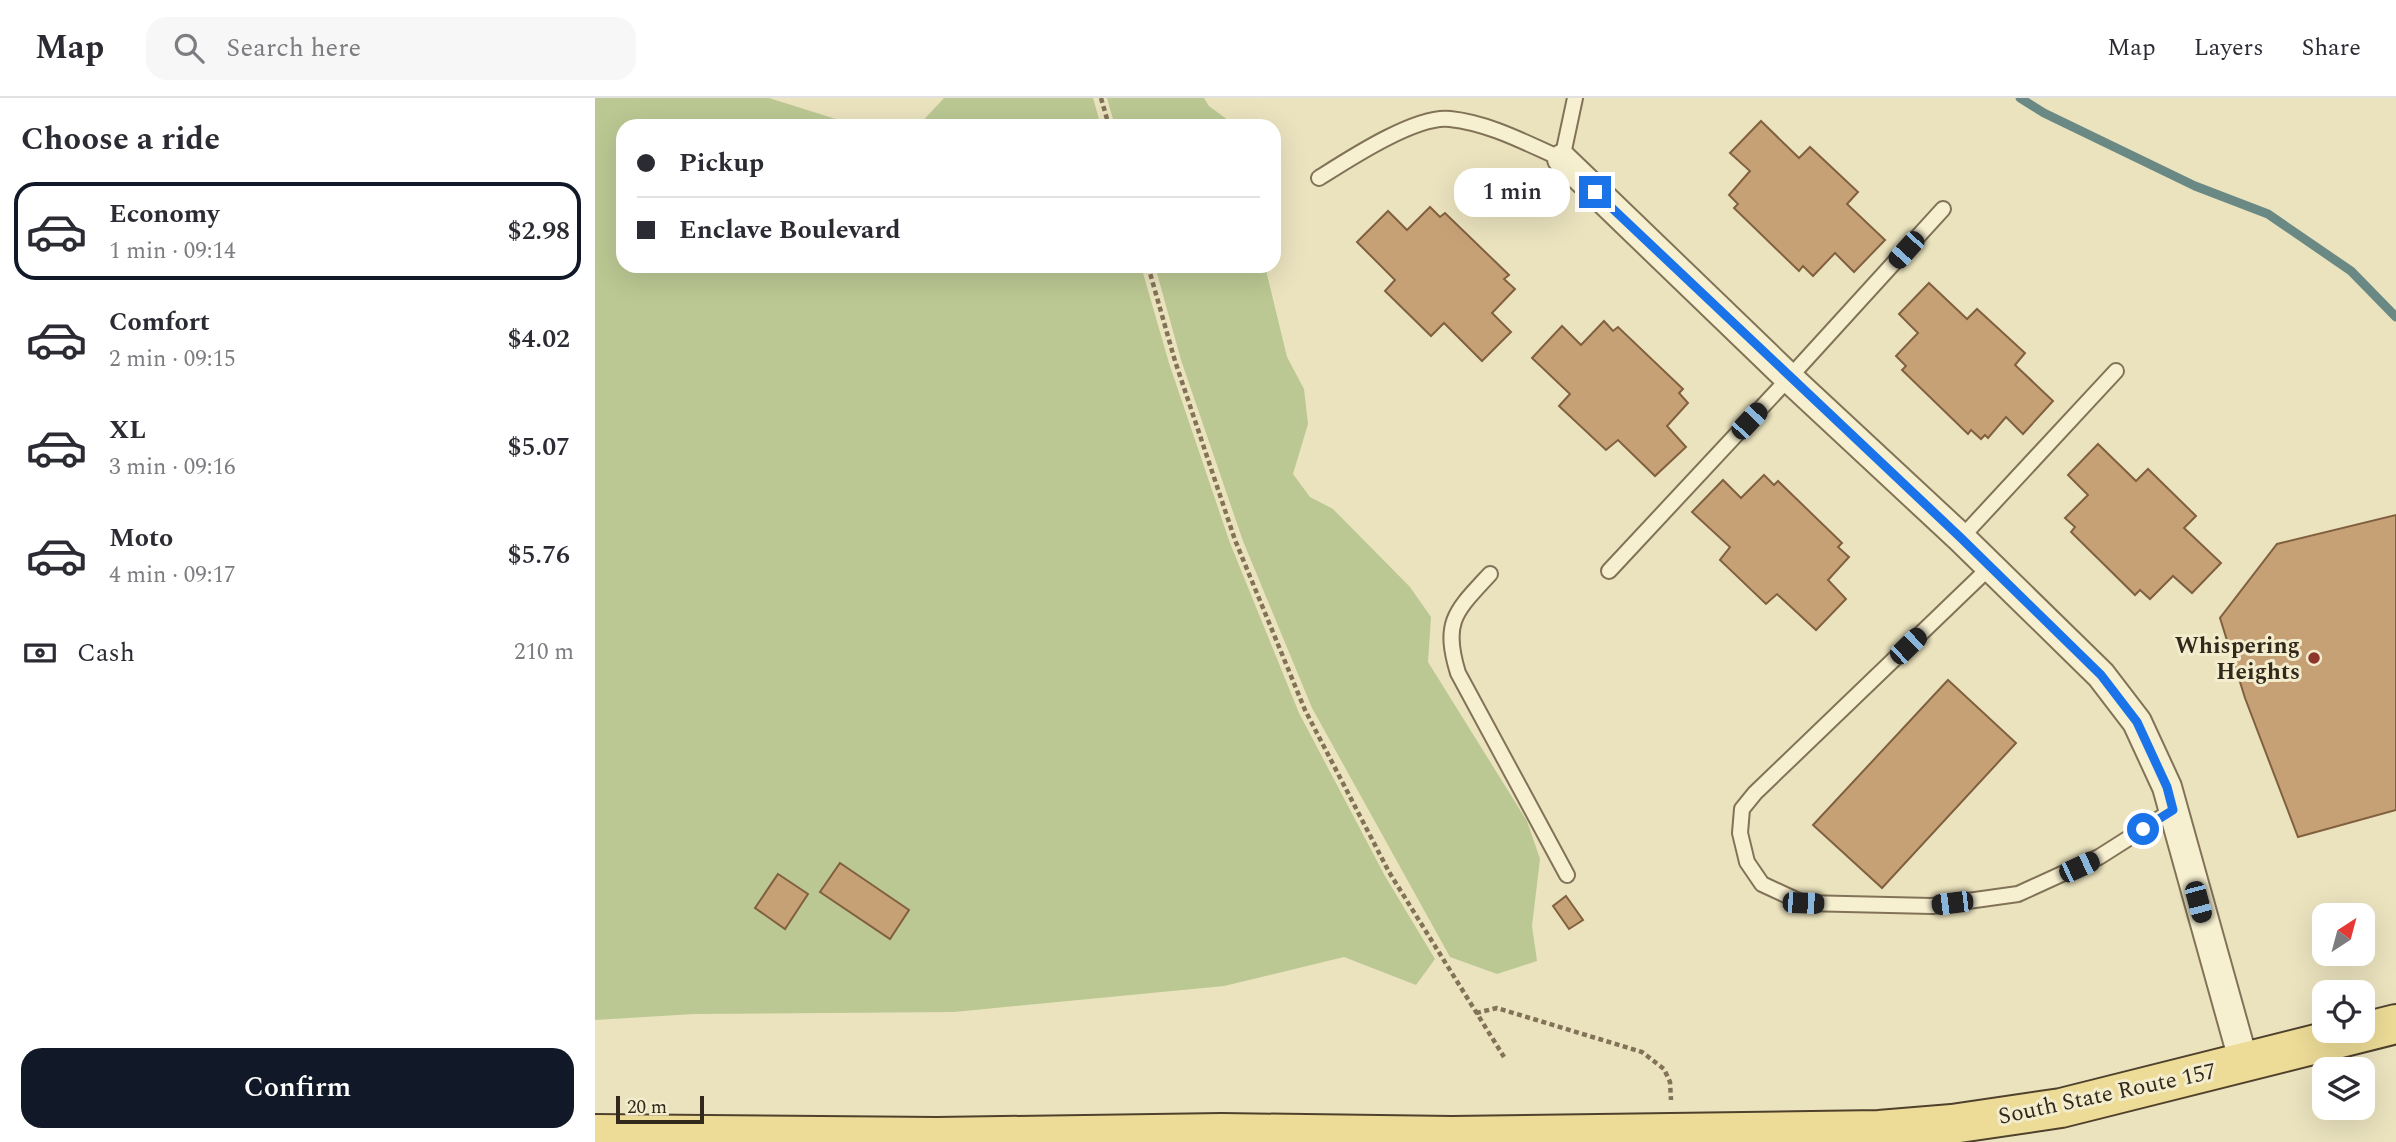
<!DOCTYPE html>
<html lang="en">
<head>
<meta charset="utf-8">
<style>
	:root { --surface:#fff; --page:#f7f7f7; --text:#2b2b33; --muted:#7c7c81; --line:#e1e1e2; --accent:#111827 }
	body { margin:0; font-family:Spectral,serif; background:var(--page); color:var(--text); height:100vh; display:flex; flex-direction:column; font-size:26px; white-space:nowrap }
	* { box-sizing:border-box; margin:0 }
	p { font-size:23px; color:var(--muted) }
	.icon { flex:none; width:38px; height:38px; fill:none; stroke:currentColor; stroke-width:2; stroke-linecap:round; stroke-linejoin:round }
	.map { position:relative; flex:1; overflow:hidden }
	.drawer { display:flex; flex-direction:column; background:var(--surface); width:595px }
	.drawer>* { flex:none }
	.guide { position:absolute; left:21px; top:21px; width:665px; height:154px; border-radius:21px; box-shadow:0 7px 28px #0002; display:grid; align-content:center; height:154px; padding:0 21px; background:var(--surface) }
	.needle { width:46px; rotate:36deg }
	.fabs { position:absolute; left:1717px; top:805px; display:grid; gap:14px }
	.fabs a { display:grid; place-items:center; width:63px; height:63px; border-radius:14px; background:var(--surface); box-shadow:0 7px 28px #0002; font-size:35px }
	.scale { position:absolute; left:21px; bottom:18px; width:88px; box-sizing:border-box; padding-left:7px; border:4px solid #32291c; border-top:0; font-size:19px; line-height:24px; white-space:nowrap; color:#32291c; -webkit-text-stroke:5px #f3eccd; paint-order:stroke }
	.end { position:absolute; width:32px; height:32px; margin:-16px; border:9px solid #1a73e8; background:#fff; box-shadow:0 0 0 4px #fff }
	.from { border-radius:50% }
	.bubble { position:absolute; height:49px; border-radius:21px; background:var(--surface); box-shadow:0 7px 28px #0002; font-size:23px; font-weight:600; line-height:49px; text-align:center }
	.car { position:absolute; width:21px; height:42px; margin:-21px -10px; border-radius:9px; box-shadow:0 0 5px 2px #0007; background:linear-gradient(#222 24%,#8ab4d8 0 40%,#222 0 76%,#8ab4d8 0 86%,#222 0) }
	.guide b { display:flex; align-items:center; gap:24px; height:66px; font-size:26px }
	.guide b+b { border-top:2px solid var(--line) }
	.guide i { width:18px; height:18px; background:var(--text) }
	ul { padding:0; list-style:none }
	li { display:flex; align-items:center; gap:21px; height:98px; margin:0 14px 10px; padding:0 7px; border:4px solid transparent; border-radius:21px }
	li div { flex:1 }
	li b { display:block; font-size:26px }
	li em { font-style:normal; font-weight:600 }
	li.selected { border-color:var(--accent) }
	li>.icon { width:63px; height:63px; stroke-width:1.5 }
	h2 { padding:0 21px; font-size:32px; line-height:84px }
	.pay { display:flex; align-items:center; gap:18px; height:77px; padding:0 21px; font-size:26px }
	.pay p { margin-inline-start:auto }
	.cta { display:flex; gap:14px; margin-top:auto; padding:14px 21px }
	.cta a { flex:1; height:80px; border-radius:21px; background:var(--accent); color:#fff; font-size:28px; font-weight:600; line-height:80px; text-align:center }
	header { display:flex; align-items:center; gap:42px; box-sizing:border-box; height:98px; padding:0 35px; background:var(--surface); border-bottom:2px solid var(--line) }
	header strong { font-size:33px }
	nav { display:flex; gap:38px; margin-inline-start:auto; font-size:24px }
	.search { width:490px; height:63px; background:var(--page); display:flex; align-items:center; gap:18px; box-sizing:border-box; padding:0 24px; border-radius:21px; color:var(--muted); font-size:26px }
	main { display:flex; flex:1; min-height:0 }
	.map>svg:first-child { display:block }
	.green { fill:#bbc893 }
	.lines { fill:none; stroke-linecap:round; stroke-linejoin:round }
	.stream { stroke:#6a8985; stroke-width:9 }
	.building { fill:#c7a176; stroke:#80603f; stroke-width:2 }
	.lane-casing { stroke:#827358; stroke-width:18 }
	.street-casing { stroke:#827358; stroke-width:32 }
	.primary-casing { stroke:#4f412c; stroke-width:42 }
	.path { stroke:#827358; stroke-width:4.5; stroke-dasharray:5 3.5; stroke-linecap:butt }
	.lane { stroke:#f6efd0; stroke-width:14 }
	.street { stroke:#f6efd0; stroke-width:28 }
	.primary { stroke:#eddc97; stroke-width:38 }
	.route { stroke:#1a73e8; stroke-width:9 }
	.poi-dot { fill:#8d362b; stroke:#f3eccd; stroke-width:2.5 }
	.labels { text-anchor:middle; stroke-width:6; stroke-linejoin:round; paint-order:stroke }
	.poi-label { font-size:23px; font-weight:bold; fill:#32291c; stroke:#f3eccd; text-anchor:end }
	.street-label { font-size:23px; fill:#32291c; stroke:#f3eccd }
</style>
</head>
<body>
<header>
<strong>Map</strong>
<div class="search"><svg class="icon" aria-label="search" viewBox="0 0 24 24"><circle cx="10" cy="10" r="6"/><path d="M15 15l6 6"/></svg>Search here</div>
<nav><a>Map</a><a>Layers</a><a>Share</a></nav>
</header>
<main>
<section class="drawer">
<h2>Choose a ride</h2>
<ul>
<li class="selected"><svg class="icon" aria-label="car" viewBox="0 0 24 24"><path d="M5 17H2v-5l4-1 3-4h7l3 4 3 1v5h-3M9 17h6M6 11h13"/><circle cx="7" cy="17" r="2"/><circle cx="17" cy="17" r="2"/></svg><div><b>Economy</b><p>1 min · 09:14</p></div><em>$2.98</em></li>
<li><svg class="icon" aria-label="car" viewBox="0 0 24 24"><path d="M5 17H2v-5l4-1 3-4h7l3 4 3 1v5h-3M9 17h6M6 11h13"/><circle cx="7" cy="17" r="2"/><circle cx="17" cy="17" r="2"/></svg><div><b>Comfort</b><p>2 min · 09:15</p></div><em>$4.02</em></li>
<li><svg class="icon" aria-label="car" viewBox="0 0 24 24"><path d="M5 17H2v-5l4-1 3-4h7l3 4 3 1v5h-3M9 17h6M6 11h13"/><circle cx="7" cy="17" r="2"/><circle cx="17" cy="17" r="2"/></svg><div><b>XL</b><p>3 min · 09:16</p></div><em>$5.07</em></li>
<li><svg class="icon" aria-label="car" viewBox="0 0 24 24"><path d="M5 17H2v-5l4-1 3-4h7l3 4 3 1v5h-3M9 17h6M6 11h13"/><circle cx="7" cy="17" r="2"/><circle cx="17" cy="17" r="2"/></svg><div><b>Moto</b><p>4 min · 09:17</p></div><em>$5.76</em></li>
</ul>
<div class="pay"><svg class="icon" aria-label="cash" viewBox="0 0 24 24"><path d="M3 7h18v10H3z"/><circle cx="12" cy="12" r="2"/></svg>Cash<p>210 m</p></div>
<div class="cta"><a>Confirm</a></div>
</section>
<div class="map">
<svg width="1801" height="1044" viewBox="0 0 1801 1044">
	<rect width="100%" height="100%" fill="#ebe3be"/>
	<g class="green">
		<path d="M0 0H174L263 28H28V168H546L574 265 635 445 704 615 790 778 840 861 821 887 749 859 629 888 359 914 99 916 0 922Z"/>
		<path d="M349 0H498L506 28H323Z"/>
		<path d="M512 0H609L614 8 641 28H520Z"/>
		<path d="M560 168H670L692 259 709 291 713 326 698 376 715 399 738 411 815 489 836 519 833 564 932 723 945 761 937 828 942 863 902 876 855 859 717 610 648 443 586 262Z"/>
	</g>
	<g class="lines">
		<path class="stream" d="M1425 0 1449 15 1600 88 1673 116 1756 173 1801 219"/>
	</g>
	<g class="building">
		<path d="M1166 23 1204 60 1215 49 1263 94 1252 106 1290 142 1259 174 1240 155 1218 178 1208 168 1204 173 1139 110 1143 106 1134 97 1155 73 1135 55Z"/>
		<path d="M835 109 845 119 850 115 914 177 909 181 920 191 897 215 916 234 887 263 849 225 836 238 790 193 800 182 762 144 793 113 812 132Z"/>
		<path d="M1334 185 1372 221 1382 211 1430 255 1420 267 1458 303 1428 336 1411 319 1393 340 1390 337 1386 341 1376 332 1373 336 1307 272 1311 268 1301 258 1323 235 1304 216Z"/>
		<path d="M1009 223 1018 233 1023 229 1088 291 1084 295 1093 305 1072 328 1091 349 1060 378 1023 342 1011 352 964 308 975 296 937 260 967 228 986 247Z"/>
		<path d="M1503 346 1541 383 1553 371 1601 418 1589 430 1626 465 1597 495 1578 478 1555 501 1545 492 1540 497 1476 434 1480 429 1470 420 1493 397 1473 377Z"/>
		<path d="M1169 377 1179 387 1183 383 1247 445 1243 449 1254 459 1233 482 1251 501 1221 532 1182 496 1171 506 1125 462 1135 449 1097 414 1128 382 1146 400Z"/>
		<path d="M1801 417V712L1703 739 1650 600 1625 520 1682 446Z"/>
		<path d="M1353 582 1421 645 1287 790 1218 727Z"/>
		<path d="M245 765 314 812 295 841 225 794Z"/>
		<path d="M183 776 213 796 190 831 160 810Z"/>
		<path d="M971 798 988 822 974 831 958 808Z"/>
	</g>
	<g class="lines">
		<defs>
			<g id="lane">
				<path d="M724 80C754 61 821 17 855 21 894 25 931 45 967 61L980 0"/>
				<path d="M1366 440 1521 273"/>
				<path d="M1395 469 1160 695 1147 711 1145 735 1152 764 1167 786 1208 805 1337 808 1423 796 1504 759 1578 712"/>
				<path d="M1014 473 1194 280 1348 111"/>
				<path d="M895 476C861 513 847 523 863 575L972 777"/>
			</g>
			<path id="street" d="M967 61 1194 280 1366 440 1506 577 1542 624 1572 689 1649 965"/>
			<path id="primary" d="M0 1036 342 1039 627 1035 857 1038 1284 1032 1357 1026 1466 1010 1801 926"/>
		</defs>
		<use href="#lane" class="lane-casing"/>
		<use href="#street" class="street-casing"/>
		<use href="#primary" class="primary-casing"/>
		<g class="path">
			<path d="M506 0 514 28"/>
			<path d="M553 168 580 263 640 442 710 612 794 774 909 959"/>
			<path d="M881 915 902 910 1047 954 1069 971 1075 984 1076 1002"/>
		</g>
		<use href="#lane" class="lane"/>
		<use href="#street" class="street"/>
		<use href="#primary" class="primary"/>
	</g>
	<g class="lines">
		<path class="route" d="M1000 94 1366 440 1506 577 1542 624 1572 689 1578 712 1548 731"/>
	</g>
	<circle class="poi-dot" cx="1719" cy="560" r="7"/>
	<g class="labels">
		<g class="poi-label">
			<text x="1705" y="555">Whispering<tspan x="1705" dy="26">Heights</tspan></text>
		</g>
		<g class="street-label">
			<text transform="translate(1512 995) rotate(-12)" y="8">South State Route 157</text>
		</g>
	</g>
</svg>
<div class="fabs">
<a><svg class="needle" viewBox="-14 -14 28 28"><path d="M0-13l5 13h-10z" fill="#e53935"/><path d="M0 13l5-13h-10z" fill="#7c7c81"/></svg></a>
<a><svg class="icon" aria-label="locate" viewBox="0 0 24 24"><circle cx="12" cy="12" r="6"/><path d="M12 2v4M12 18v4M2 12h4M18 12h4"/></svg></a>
<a><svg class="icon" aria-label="layers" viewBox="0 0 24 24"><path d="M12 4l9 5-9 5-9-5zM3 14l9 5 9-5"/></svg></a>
</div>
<div class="scale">20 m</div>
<i class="end from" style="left:1548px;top:731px"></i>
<i class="end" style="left:1000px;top:94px"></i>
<div class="bubble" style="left:859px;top:70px;width:116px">1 min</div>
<i class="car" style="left:1311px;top:152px;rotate:222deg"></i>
<i class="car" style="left:1154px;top:323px;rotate:43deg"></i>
<i class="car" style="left:1313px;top:548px;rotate:46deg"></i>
<i class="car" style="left:1484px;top:769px;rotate:65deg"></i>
<i class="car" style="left:1603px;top:804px;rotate:165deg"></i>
<i class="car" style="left:1208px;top:805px;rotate:92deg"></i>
<i class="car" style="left:1357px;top:805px;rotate:263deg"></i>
<div class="guide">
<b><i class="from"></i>Pickup</b>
<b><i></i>Enclave Boulevard</b>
</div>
</div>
</main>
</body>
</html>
